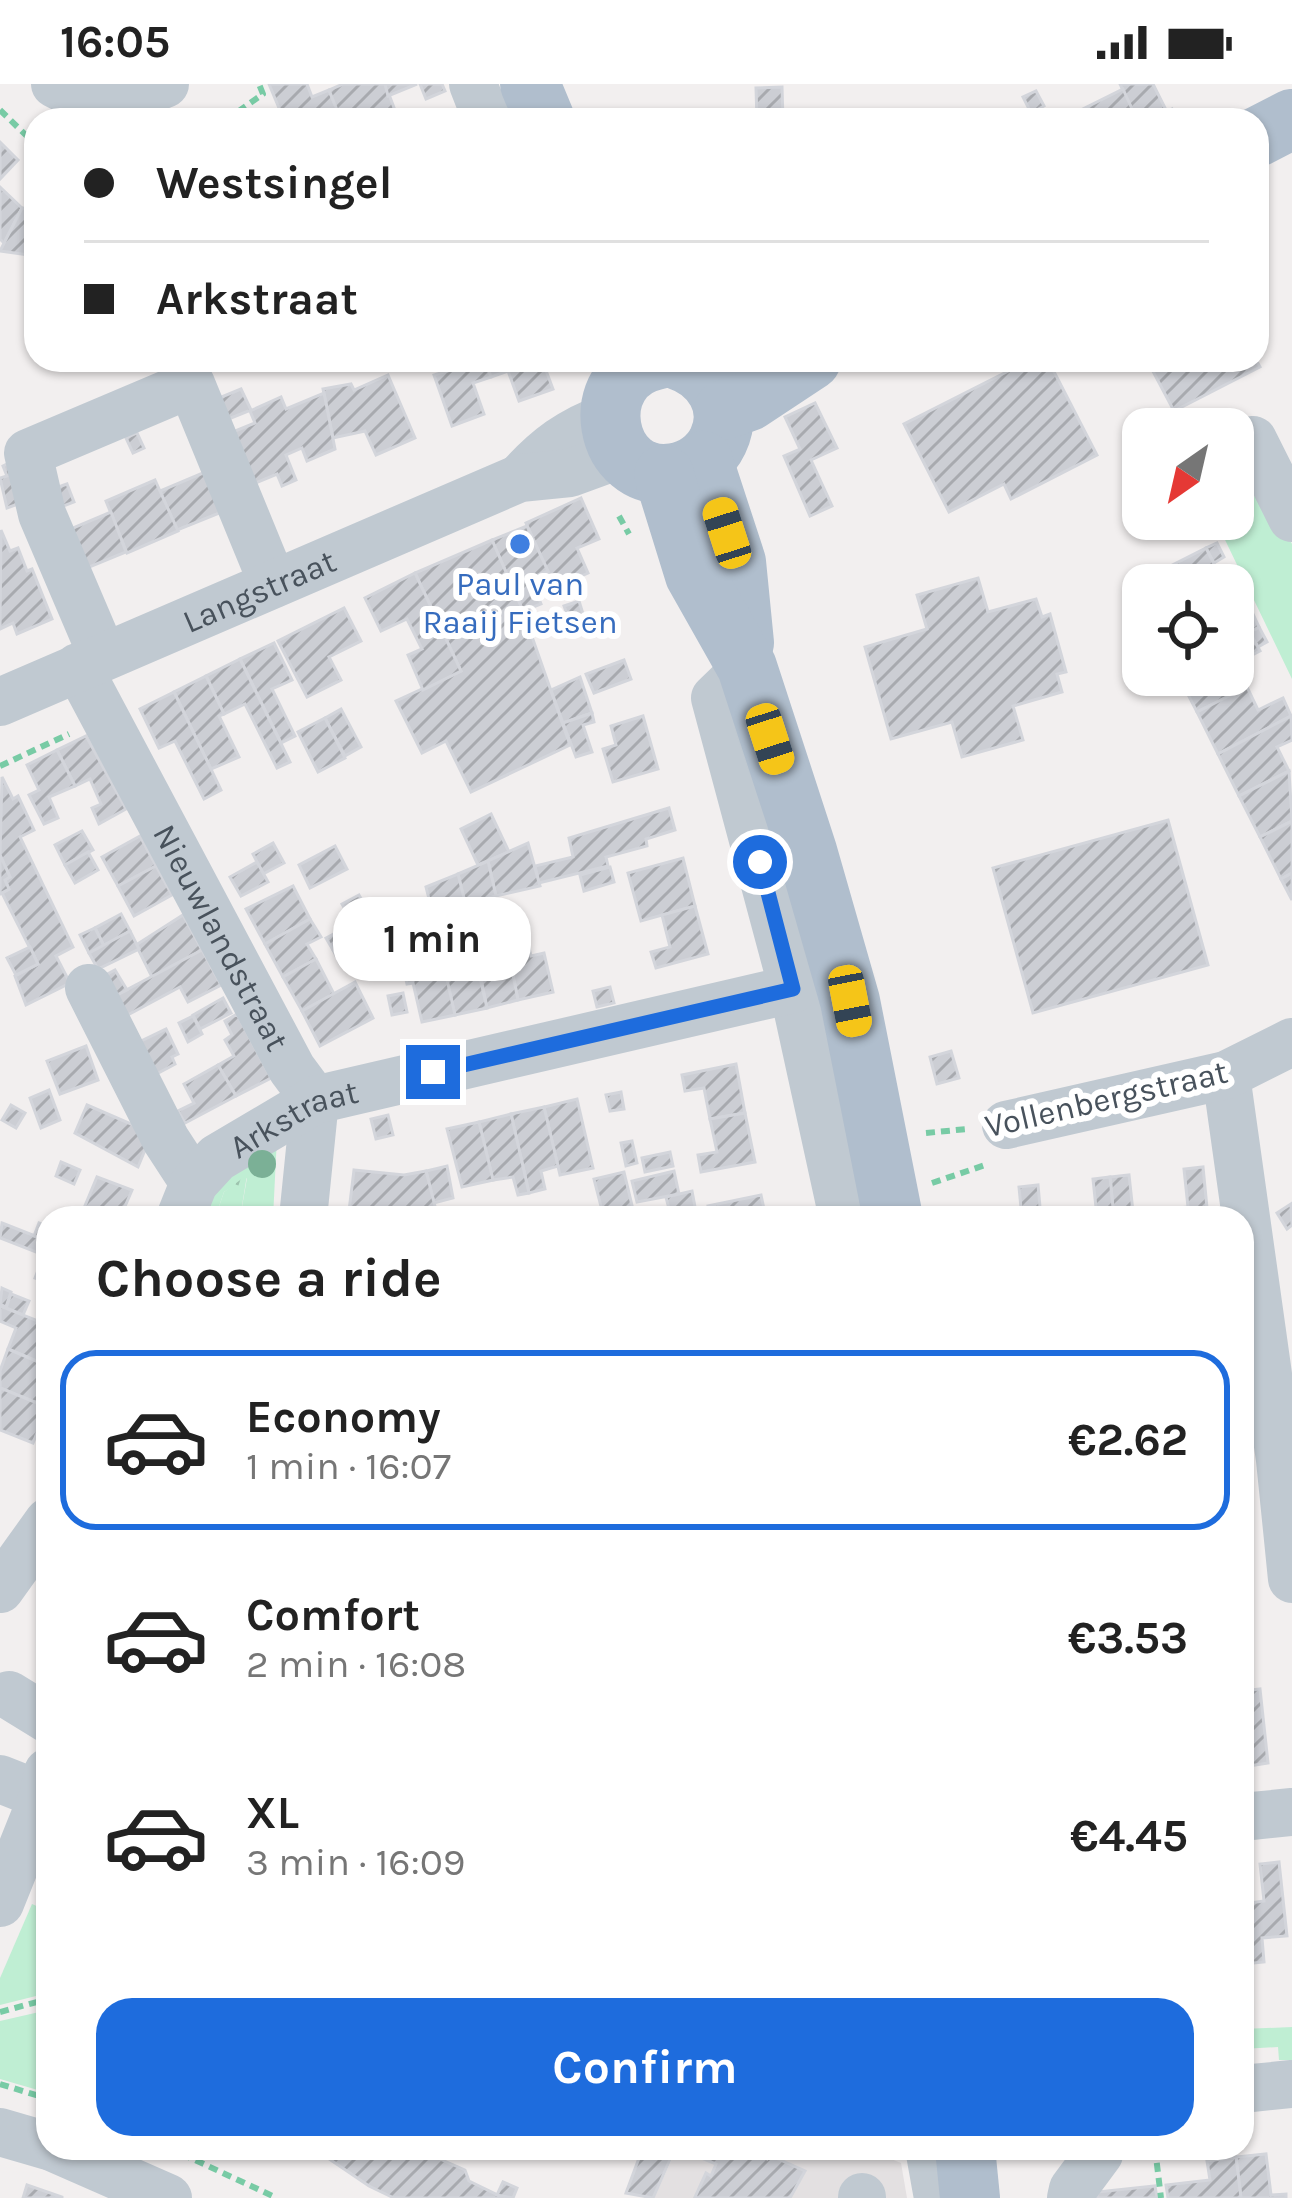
<!DOCTYPE html>
<html lang="en">
<head>
<meta charset="utf-8">
<style>
	:root { --surface:#fff; --page:#f6f6f6; --text:#222; --muted:#767676; --line:#e0e0e0; --accent:#1e6cdd }
	body { margin:0; font-family:Karla,sans-serif; background:var(--page); color:var(--text); height:100vh; display:flex; flex-direction:column; font-size:45px; white-space:nowrap }
	* { box-sizing:border-box; margin:0 }
	p { font-size:39px; color:var(--muted) }
	.icon { flex:none; width:66px; height:66px; fill:none; stroke:currentColor; stroke-width:2; stroke-linecap:round; stroke-linejoin:round }
	.map { position:relative; flex:1; overflow:hidden }
	.side { position:absolute; left:36px; top:1122px; width:1218px; height:954px; display:flex; flex-direction:column; background:var(--surface); border-radius:36px; box-shadow:0 3px 9px #0004 }
	.side>* { flex:none }
	.guide { position:absolute; left:24px; top:24px; width:1245px; height:264px; border-radius:36px; box-shadow:0 3px 9px #0004; display:grid; align-content:center; height:264px; padding:0 60px; background:var(--surface) }
	.needle { width:78px; rotate:214deg }
	.controls { position:absolute; left:1122px; top:324px; display:grid; gap:24px }
	.controls a { display:grid; place-items:center; width:132px; height:132px; border-radius:24px; background:var(--surface); box-shadow:0 3px 9px #0004; font-size:60px }
	.end { position:absolute; width:54px; height:54px; margin:-27px; border:15px solid #1e6cdd; background:#fff; box-shadow:0 0 0 6px #fff }
	.from { border-radius:50% }
	.bubble { position:absolute; height:84px; border-radius:36px; background:var(--surface); box-shadow:0 3px 9px #0004; font-size:39px; font-weight:700; line-height:84px; text-align:center }
	.car { position:absolute; width:36px; height:72px; margin:-36px -18px; border-radius:15px; box-shadow:0 0 9px 3px #0007; background:linear-gradient(#f5c518 24%,#345 0 40%,#f5c518 0 76%,#345 0 86%,#f5c518 0) }
	.guide b { display:flex; align-items:center; gap:42px; height:114px; font-size:45px }
	.guide b+b { border-top:3px solid var(--line) }
	.guide i { width:30px; height:30px; background:var(--text) }
	ul { padding:0; list-style:none }
	li { display:flex; align-items:center; gap:36px; height:180px; margin:0 24px 18px; padding:0 36px; border:6px solid transparent; border-radius:36px }
	li div { flex:1 }
	li b { display:block; font-size:45px }
	li em { font-style:normal; font-weight:700 }
	li.active { border-color:var(--accent) }
	li>.icon { width:108px; height:108px; stroke-width:1.5 }
	h2 { padding:0 60px; font-size:54px; line-height:144px }
	.cta { display:flex; gap:24px; margin-top:auto; padding:24px 60px }
	.cta a { flex:1; height:138px; border-radius:36px; background:var(--accent); color:#fff; font-size:48px; font-weight:700; line-height:138px; text-align:center }
	.status { display:flex; justify-content:space-between; align-items:center; height:84px; padding:0 60px; background:var(--surface); direction:ltr }
	.status svg { height:33px; fill:currentColor }
	.map>svg:first-child { display:block }
	.education { fill:#e3e0e1 }
	.grass { fill:#bfeed3 }
	.park { fill:url(#park-tufts) }
	.building { fill:url(#building-hatch); stroke:#d3d5db; stroke-width:3 }
	.lines { fill:none; stroke-linecap:round; stroke-linejoin:round }
	.path { stroke:#78cba5; stroke-width:6; stroke-dasharray:9 6; stroke-linecap:butt }
	.minor { stroke:#c0c9d1; stroke-width:48 }
	.major { stroke:#b0becd; stroke-width:60 }
	.tree { fill:#7bb096 }
	.route { stroke:#1e6cdd; stroke-width:15 }
	.shop-dot { fill:#3f7fe0; stroke:#fff; stroke-width:4.5 }
	.labels { text-anchor:middle; stroke-width:12; stroke-linejoin:round; paint-order:stroke }
	.shop-label { font-size:33px; fill:#366cbe; stroke:#fff }
	.street-label { font-size:33px; fill:#48525c; stroke:#fff }
</style>
</head>
<body>
<div class="status"><b>16:05</b><svg viewBox="0 0 49 12"><path d="M0 12V9h3v3zM5 12V6h3v6zM10 12V3h3v9zM15 12V0h3v12zM26 1h20v11H26zM47 4h2v5h-2z"/></svg></div>
<div class="map">
<svg width="1292" height="2114" viewBox="0 0 1292 2114">
	<defs>
		<pattern id="park-tufts" width="24" height="20" patternUnits="userSpaceOnUse" patternTransform="scale(3)"><rect width="24" height="20" fill="#bfeed3"/><path d="M3 7l-1-3M5 7V3M7 7l1-3M15 17l-1-3M17 17v-4M19 17l1-3" fill="none" stroke="#9dc3ae"/></pattern>
		<pattern id="building-hatch" width="6" height="6" patternUnits="userSpaceOnUse" patternTransform="scale(3)"><rect width="6" height="6" fill="#ccced4"/><path d="M-1 1l2-2M0 6l6-6M5 7l2-2" fill="none" stroke="#a8aaaf"/></pattern>
	</defs>
	<rect width="100%" height="100%" fill="#f2efef"/>
	<path class="education" d="M677 2064H864L901 2079 907 2114H654Z"/>
	<g class="grass">
		<path d="M1251 410 1274 425 1292 460V595L1215 435H1233V419Z"/>
		<path d="M277 1053 273 1134H240L247 1094 224 1108 215 1134H190L193 1124Z"/>
		<path d="M32 1820 48 1827V1909L0 1921V1894Z"/>
		<path d="M48 1926V2009L0 1995V1937Z"/>
		<path d="M1292 1943V1976H1279L1278 1963 1242 1965V1945Z"/>
	</g>
	<path class="park" d="M247 1091 240 1134H215L224 1108Z"/>
	<g class="building">
		<path d="M269 0H307L312 13 329 6 341 36H284Z"/>
		<path d="M343 0H385L396 29 378 36H341L329 6Z"/>
		<path d="M385 0H417L388 12Z"/>
		<path d="M420 0H442L445 7 426 15Z"/>
		<path d="M1120 0H1153L1167 28 1172 25 1177 36H1137Z"/>
		<path d="M782 3 783 36H757L756 4Z"/>
		<path d="M1123 5 1137 36H1086L1081 26Z"/>
		<path d="M1036 7 1044 22 1031 29 1023 13Z"/>
		<path d="M0 58 18 76 0 95Z"/>
		<path d="M0 103 22 124 4 159 0 155Z"/>
		<path d="M22 124 36 125V172L0 167Z"/>
		<path d="M451 276H485L491 293 473 299 484 330 452 342 434 291 454 285Z"/>
		<path d="M485 276H542L553 305 519 317 508 287 491 293Z"/>
		<path d="M1030 276H1048L1097 371 1011 415 1004 400 949 428 904 340Z"/>
		<path d="M1147 276H1256L1260 283 1174 327Z"/>
		<path d="M388 291 415 354 376 371 365 347 333 354 323 305 351 300 354 306Z"/>
		<path d="M241 305 251 326 221 338 219 314Z"/>
		<path d="M324 309 335 365 307 377 302 364 286 371 296 396 282 402 277 390 246 403 225 351 255 339 250 327 281 313 286 325Z"/>
		<path d="M815 319 837 364 811 376 832 422 810 432 784 372 800 365 785 333Z"/>
		<path d="M137 349 144 364 133 369 126 354Z"/>
		<path d="M13 377 26 417 7 424 0 394 7 392 3 382Z"/>
		<path d="M210 386 227 426 177 446 160 407Z"/>
		<path d="M155 396 178 447 127 469 106 417Z"/>
		<path d="M67 400 74 418 53 426 47 407Z"/>
		<path d="M581 414 599 455 577 464 588 489 575 495 580 507 560 515 526 439Z"/>
		<path d="M111 428 126 468 77 488 61 449Z"/>
		<path d="M527 442 548 487 531 494 541 520 523 527 492 456Z"/>
		<path d="M1 446 10 467 18 464 27 487 32 485 52 535 17 550 13 539 0 545Z"/>
		<path d="M492 456 523 527 570 661 471 708 446 657 422 669 396 617 461 587 415 489Z"/>
		<path d="M1217 459 1224 473 1214 479 1206 464Z"/>
		<path d="M1206 464 1216 484 1192 496 1195 501H1143V521L1133 501Z"/>
		<path d="M415 489 461 587 423 606 408 571 422 565 407 535 381 547 365 514Z"/>
		<path d="M978 494 988 528 1036 515 1042 533 1050 530 1066 588 1057 590 1062 608 1013 622 1023 656 962 673 952 638 891 655 865 563 927 545 917 511Z"/>
		<path d="M579 517 584 533 570 538 564 522Z"/>
		<path d="M344 524 361 557 329 573 341 596 307 613 278 557Z"/>
		<path d="M1252 528 1259 543 1250 549 1243 533Z"/>
		<path d="M1241 530 1250 549 1233 558V534Z"/>
		<path d="M1259 543 1267 558 1258 563 1250 549Z"/>
		<path d="M1250 549 1260 567 1235 580 1247 603 1197 628 1178 591H1233V558Z"/>
		<path d="M274 559 292 596 272 605 295 652 281 659 240 575Z"/>
		<path d="M240 575 290 678 277 684 245 620 224 630 206 592Z"/>
		<path d="M624 576 631 595 594 609 586 590Z"/>
		<path d="M206 592 224 630 219 632 239 673 211 685 174 608Z"/>
		<path d="M580 593 592 629 563 639 551 606Z"/>
		<path d="M1247 603 1258 626 1283 614 1291 632 1218 670 1197 628Z"/>
		<path d="M174 608 221 706 204 715 175 657 159 664 140 625Z"/>
		<path d="M341 625 361 663 345 672 325 634Z"/>
		<path d="M592 629 594 638 583 641 592 668 576 673 563 639Z"/>
		<path d="M643 632 658 685 613 698 603 665 616 661 611 642Z"/>
		<path d="M1291 632 1292 656 1277 663 1289 687 1239 712 1218 670Z"/>
		<path d="M325 634 345 674 318 688 298 648Z"/>
		<path d="M86 652 126 725 99 740 92 724 101 720 90 695 75 702 57 666Z"/>
		<path d="M57 666 75 702 49 713 58 734 44 740 29 711 39 706 27 681Z"/>
		<path d="M1289 687 1292 737 1260 753 1239 712Z"/>
		<path d="M2 693 13 715 18 712 34 746 20 753 73 863 56 872 70 899 26 921 15 892 38 880 2 809 9 805 5 796 10 793 0 771Z"/>
		<path d="M669 724 675 746 646 755 647 762 606 773 608 782 539 799 535 782 573 773 569 754Z"/>
		<path d="M491 730 509 768 478 781 461 745Z"/>
		<path d="M1168 736 1208 881 1033 929 993 784Z"/>
		<path d="M1292 737V789L1281 795 1260 753Z"/>
		<path d="M82 747 93 766 65 781 55 761Z"/>
		<path d="M140 752 156 782 118 802 102 773Z"/>
		<path d="M273 759 284 779 263 790 253 770Z"/>
		<path d="M528 759 540 802 496 812 488 777Z"/>
		<path d="M335 762 347 785 310 804 299 781Z"/>
		<path d="M88 768 98 786 75 799 65 781Z"/>
		<path d="M0 771 10 793 5 796 9 805 0 810Z"/>
		<path d="M683 774 695 822 641 837 628 789Z"/>
		<path d="M488 777 496 812 465 820 458 790Z"/>
		<path d="M257 778 268 798 241 812 230 793Z"/>
		<path d="M156 782 172 811 134 832 118 802Z"/>
		<path d="M610 783 614 798 584 807 580 791Z"/>
		<path d="M1292 789V816L1281 795Z"/>
		<path d="M458 790 465 818 433 831 426 803Z"/>
		<path d="M293 802 310 835 265 860 246 825Z"/>
		<path d="M359 811 369 828 352 837 342 820Z"/>
		<path d="M429 816 433 834 417 838 412 820Z"/>
		<path d="M695 822 708 870 656 884 651 868 670 863 662 831Z"/>
		<path d="M121 830 130 847 104 862 95 844Z"/>
		<path d="M183 831 202 866 152 893 136 861Z"/>
		<path d="M310 835 321 853 307 860 316 875 283 893 265 860Z"/>
		<path d="M95 844 104 862 89 869 80 851Z"/>
		<path d="M343 845 350 857 333 866 326 854Z"/>
		<path d="M130 847 139 865 98 885 89 869Z"/>
		<path d="M451 848 456 868 443 871 438 850Z"/>
		<path d="M526 852 531 872 544 869 553 908 518 916 506 857Z"/>
		<path d="M350 857 358 870 340 880 333 866Z"/>
		<path d="M506 857 518 916 487 924 475 864Z"/>
		<path d="M30 863 38 880 16 891 7 874Z"/>
		<path d="M473 864 487 924 455 931 441 872Z"/>
		<path d="M202 866 221 901 188 918 180 903 122 934 111 914Z"/>
		<path d="M441 869 455 931 422 938 413 899 407 900 402 878Z"/>
		<path d="M316 875 334 910 302 927 283 893Z"/>
		<path d="M115 886 127 906 111 914 102 893Z"/>
		<path d="M355 898 373 934 320 962 302 927Z"/>
		<path d="M610 903 614 919 597 923 593 907Z"/>
		<path d="M403 909 407 928 392 931 388 912Z"/>
		<path d="M223 914 231 929 200 945 193 931Z"/>
		<path d="M237 930 271 994 236 1012 218 981 234 972 225 956 232 951 225 937Z"/>
		<path d="M193 932 202 950 188 958 179 939Z"/>
		<path d="M166 945 178 970 172 973 175 980 149 994 133 961Z"/>
		<path d="M86 962 98 996 60 1010 47 977Z"/>
		<path d="M951 967 959 994 937 1000 930 973Z"/>
		<path d="M736 980 745 1029 710 1035 704 1004 685 1007 682 991Z"/>
		<path d="M218 981 236 1012 185 1039 178 1027 194 1019 184 1000Z"/>
		<path d="M49 1006 60 1036 41 1044 30 1014Z"/>
		<path d="M621 1008 624 1025 610 1027 606 1011Z"/>
		<path d="M577 1015 593 1084 560 1091 544 1023Z"/>
		<path d="M11 1021 25 1029 16 1044 2 1036Z"/>
		<path d="M87 1021 152 1049 138 1083 75 1049Z"/>
		<path d="M544 1023 558 1082 541 1087 545 1105 529 1109 511 1030Z"/>
		<path d="M745 1029 755 1078 701 1088 698 1071 717 1068 710 1035Z"/>
		<path d="M511 1030 529 1109 518 1111 513 1093 493 1096 479 1038Z"/>
		<path d="M388 1031 393 1051 376 1055 371 1035Z"/>
		<path d="M479 1038 493 1096 462 1103 447 1045Z"/>
		<path d="M632 1057 637 1079 626 1082 621 1059Z"/>
		<path d="M670 1068 673 1082 645 1088 642 1074Z"/>
		<path d="M61 1078 80 1086 74 1100 56 1092Z"/>
		<path d="M447 1082 453 1114 434 1119 426 1087Z"/>
		<path d="M1203 1083 1208 1134H1160L1159 1126 1188 1123 1184 1085Z"/>
		<path d="M354 1086 404 1091 426 1087 438 1134 349 1127Z"/>
		<path d="M674 1087 679 1110 637 1118 632 1097Z"/>
		<path d="M624 1088 635 1134H604L594 1095Z"/>
		<path d="M1129 1091 1133 1128 1159 1126 1160 1134H1114L1110 1093Z"/>
		<path d="M97 1093 132 1106 120 1134H94L82 1129Z"/>
		<path d="M1110 1093 1114 1134H1084L1097 1133 1093 1095Z"/>
		<path d="M1038 1101 1041 1134H1022L1019 1103Z"/>
		<path d="M692 1107 696 1128 671 1133 666 1113Z"/>
		<path d="M761 1111 766 1134H710L708 1122Z"/>
		<path d="M1291 1120 1292 1141 1287 1145 1277 1129Z"/>
		<path d="M349 1127 385 1131V1134H349Z"/>
		<path d="M2 1139 48 1157V1198L35 1194 44 1171 0 1154Z"/>
		<path d="M39 1139 48 1142V1157L34 1152Z"/>
		<path d="M2 1204 11 1208 6 1223 0 1220Z"/>
		<path d="M11 1210 29 1217 23 1231 6 1224Z"/>
		<path d="M0 1222 48 1241V1282L8 1265 16 1244 0 1237Z"/>
		<path d="M8 1265 48 1282 47 1323 0 1304V1287Z"/>
		<path d="M0 1304 47 1323 33 1359 0 1346Z"/>
		<path d="M1242 1442 1249 1504 1242 1505Z"/>
		<path d="M1260 1605 1268 1679 1249 1682 1245 1643 1242 1644V1607Z"/>
		<path d="M1279 1778 1287 1852 1262 1854 1264 1878 1243 1880 1242 1820 1264 1817 1260 1780Z"/>
		<path d="M313 2064H450L440 2075 465 2086 469 2097 504 2114H394L369 2102Z"/>
		<path d="M614 2064H675L653 2114 626 2109 639 2074Z"/>
		<path d="M710 2064H759L756 2069 767 2075 769 2071 805 2087 790 2114H698L695 2113 706 2089 711 2092 716 2080 704 2075Z"/>
		<path d="M1266 2070 1271 2111 1286 2110V2114H1241L1236 2073Z"/>
		<path d="M1236 2073 1241 2114H1168L1166 2101 1210 2096 1207 2077Z"/>
		<path d="M503 2098 517 2104 513 2114 497 2111Z"/>
		<path d="M27 2101 62 2113V2114H23Z"/>
		<path d="M1155 2102 1157 2114H1097V2108Z"/>
	</g>
	<g class="lines">
		<g class="path">
			<path d="M0 26 36 61"/>
			<path d="M226 36 263 10 259 0"/>
			<path d="M619 432 629 450"/>
			<path d="M0 682 69 650"/>
			<path d="M926 1049 967 1045"/>
			<path d="M932 1099 988 1080"/>
			<path d="M0 1928 48 1915"/>
			<path d="M0 2000 39 2012"/>
			<path d="M1155 2064 1161 2114"/>
			<path d="M182 2070 277 2114"/>
		</g>
		<g class="minor">
			<path d="M55 0C93 21 127 16 165 0"/>
			<path d="M473 0 487 36"/>
			<path d="M1253 356 1292 434"/>
			<path d="M520 394C547 364 570 347 608 333"/>
			<path d="M103 573 42 430 28 369 191 300 273 500"/>
			<path id="s1" d="M78 583 292 985 315 1016 303 1134"/>
			<path d="M747 583 715 614 793 905 843 1134"/>
			<path id="s2" d="M0 618 520 394 570 389 622 370"/>
			<path d="M89 904 166 1056 194 1099"/>
			<path d="M1226 991 1280 1376 1292 1495"/>
			<path d="M1006 1041 1226 991 1292 958"/>
			<path id="s3" d="M180 1134 194 1099 217 1074 315 1016 793 905"/>
			<path d="M0 1505 48 1438"/>
			<path d="M9 1611 48 1635"/>
			<path d="M0 1695 48 1714"/>
			<path d="M1242 1733 1292 1728"/>
			<path d="M0 1819 43 1712 48 1688"/>
			<path d="M1242 2005 1292 2000"/>
			<path d="M0 2048 48 2062"/>
			<path d="M54 2064 168 2114"/>
			<path d="M929 2064 938 2114"/>
			<path d="M862 2113V2114"/>
			<path d="M1071 2114 1073 2105 1099 2070 1098 2064"/>
		</g>
		<g class="major">
			<path d="M530 0 545 36"/>
			<path d="M1257 53 1292 35"/>
			<path d="M656 276C584 291 603 401 674 389 693 386 710 374 718 357 735 322 712 287 678 276"/>
			<path d="M724 326 749 317 811 276"/>
			<path d="M703 377 736 478 744 559"/>
			<path d="M664 391 695 491 747 583 807 767 850 917 893 1134"/>
			<path d="M965 2064 970 2114"/>
		</g>
	</g>
	<circle class="tree" cx="262" cy="1080" r="14"/>
	<g class="lines">
		<path class="route" d="M433 988 793 905 760 778"/>
	</g>
	<circle class="shop-dot" cx="520" cy="460" r="12"/>
	<g class="labels">
		<g class="shop-label">
			<text x="520" y="511">Paul van<tspan x="520" dy="38">Raaij Fietsen</tspan></text>
		</g>
		<g class="street-label">
			<text dy="12" stroke="none"><textPath href="#s2" startOffset="282">Langstraat</textPath></text>
			<text dy="12" stroke="none"><textPath href="#s1" startOffset="306">Nieuwlandstraat</textPath></text>
			<text transform="translate(1106 1014) rotate(-13)" y="12">Vollenbergstraat</text>
			<text dy="12" stroke="none"><textPath href="#s3" startOffset="159">Arkstraat</textPath></text>
		</g>
	</g>
</svg>
<div class="controls">
<a><svg class="needle" viewBox="-14 -14 28 28"><path d="M0-13l5 13h-10z" fill="#e53935"/><path d="M0 13l5-13h-10z" fill="#767676"/></svg></a>
<a><svg class="icon" aria-label="locate" viewBox="0 0 24 24"><circle cx="12" cy="12" r="6"/><path d="M12 2v4M12 18v4M2 12h4M18 12h4"/></svg></a>
</div>
<i class="end from" style="left:760px;top:778px"></i>
<i class="end" style="left:433px;top:988px"></i>
<div class="bubble" style="left:333px;top:813px;width:198px">1 min</div>
<i class="car" style="left:727px;top:449px;rotate:342deg"></i>
<i class="car" style="left:770px;top:655px;rotate:162deg"></i>
<i class="car" style="left:850px;top:917px;rotate:169deg"></i>
<div class="guide">
<b><i class="from"></i>Westsingel</b>
<b><i></i>Arkstraat</b>
</div>
<section class="side">
<h2>Choose a ride</h2>
<ul>
<li class="active"><svg class="icon" aria-label="car" viewBox="0 0 24 24"><path d="M5 17H2v-5l4-1 3-4h7l3 4 3 1v5h-3M9 17h6M6 11h13"/><circle cx="7" cy="17" r="2"/><circle cx="17" cy="17" r="2"/></svg><div><b>Economy</b><p>1 min · 16:07</p></div><em>€2.62</em></li>
<li><svg class="icon" aria-label="car" viewBox="0 0 24 24"><path d="M5 17H2v-5l4-1 3-4h7l3 4 3 1v5h-3M9 17h6M6 11h13"/><circle cx="7" cy="17" r="2"/><circle cx="17" cy="17" r="2"/></svg><div><b>Comfort</b><p>2 min · 16:08</p></div><em>€3.53</em></li>
<li><svg class="icon" aria-label="car" viewBox="0 0 24 24"><path d="M5 17H2v-5l4-1 3-4h7l3 4 3 1v5h-3M9 17h6M6 11h13"/><circle cx="7" cy="17" r="2"/><circle cx="17" cy="17" r="2"/></svg><div><b>XL</b><p>3 min · 16:09</p></div><em>€4.45</em></li>
</ul>
<div class="cta"><a>Confirm</a></div>
</section>
</div>
</body>
</html>
